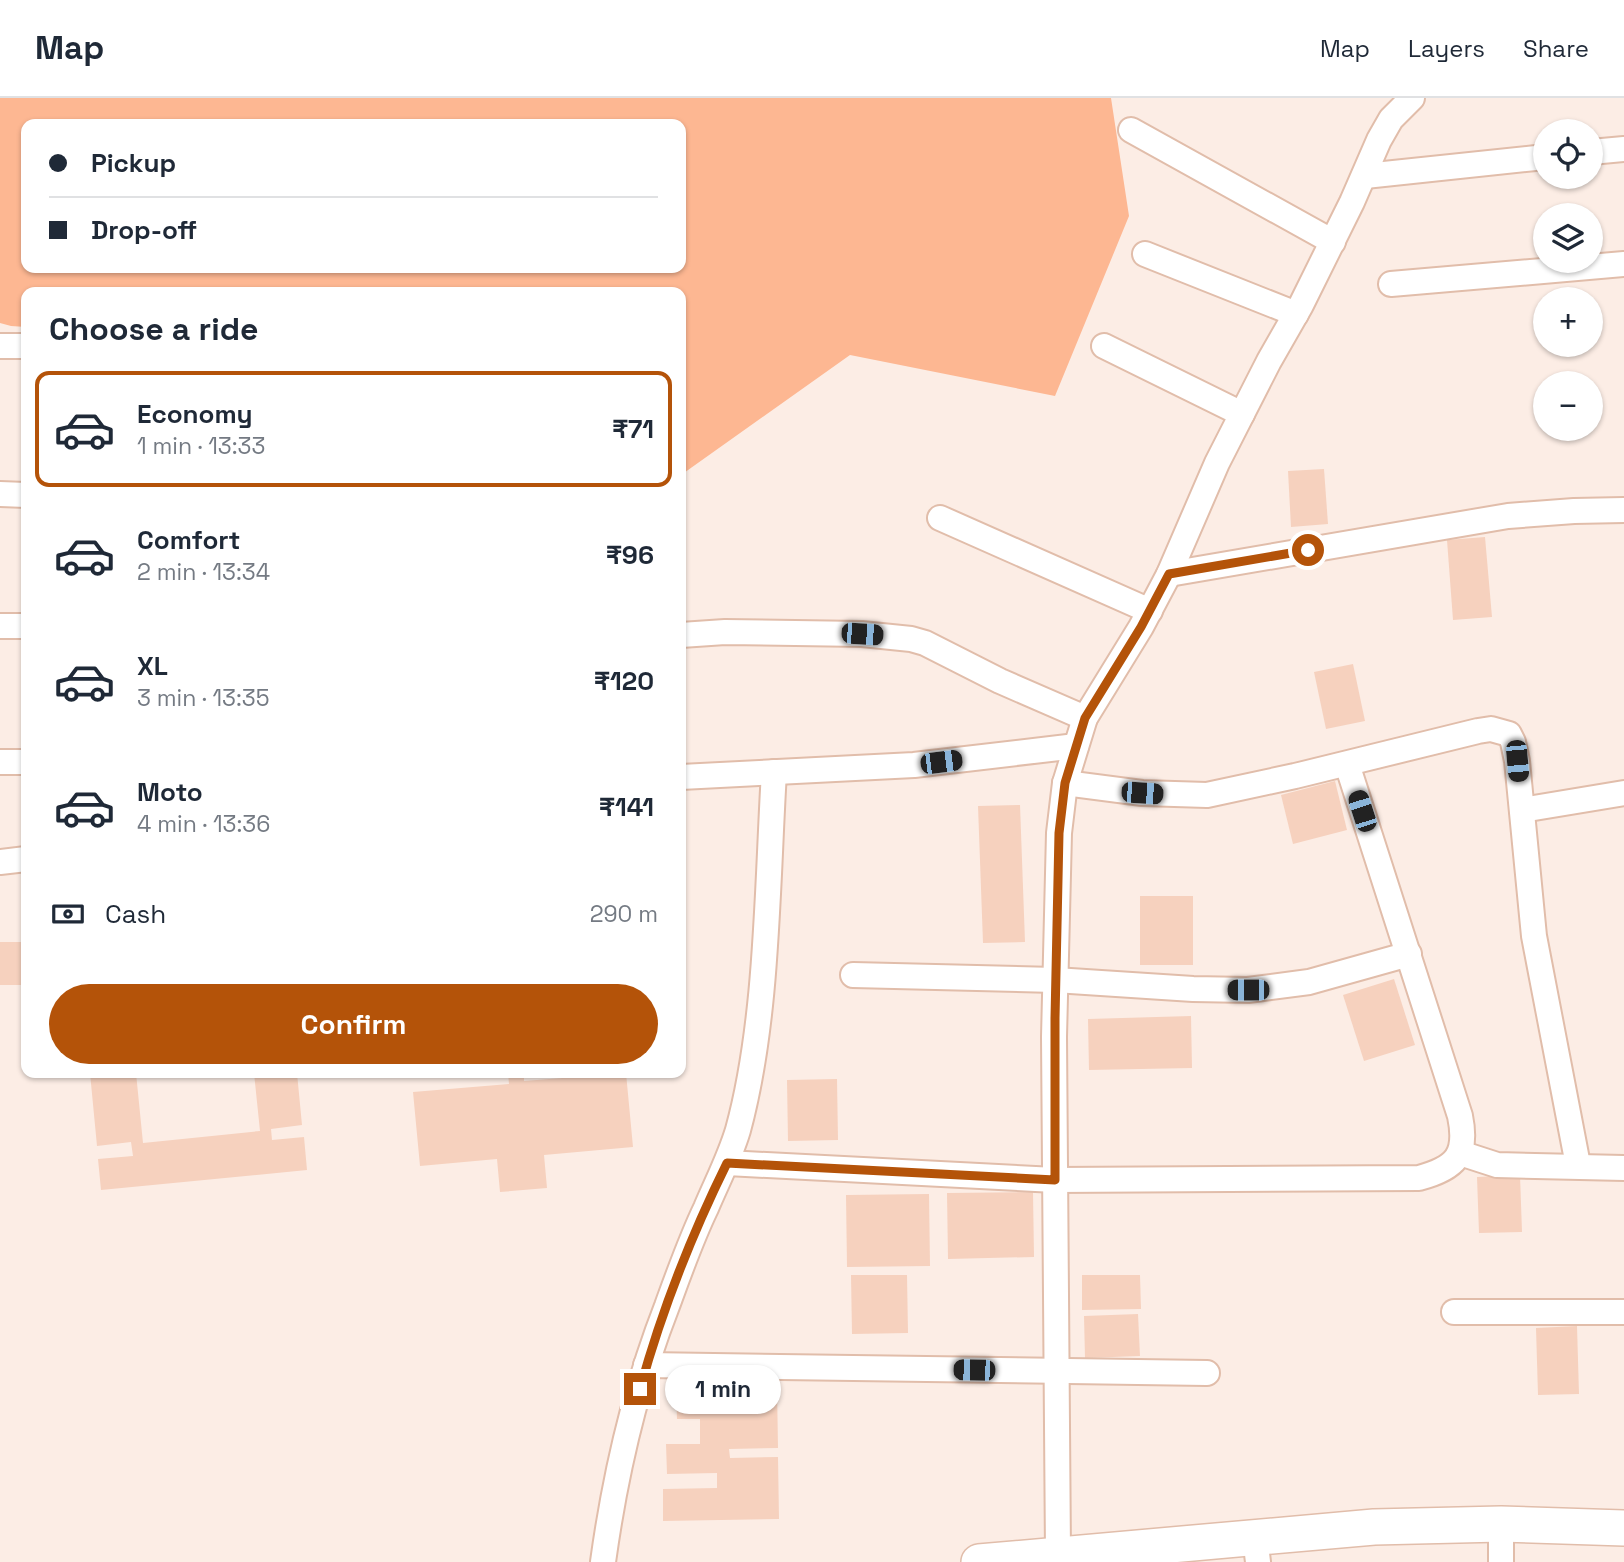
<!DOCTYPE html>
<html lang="en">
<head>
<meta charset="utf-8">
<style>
	:root { --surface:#fff; --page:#f2f2f3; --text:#1f2937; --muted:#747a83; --line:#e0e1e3; --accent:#b45309 }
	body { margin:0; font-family:"Space Grotesk",sans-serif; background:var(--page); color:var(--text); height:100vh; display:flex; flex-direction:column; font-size:26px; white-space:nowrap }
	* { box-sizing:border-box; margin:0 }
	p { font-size:23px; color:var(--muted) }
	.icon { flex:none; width:38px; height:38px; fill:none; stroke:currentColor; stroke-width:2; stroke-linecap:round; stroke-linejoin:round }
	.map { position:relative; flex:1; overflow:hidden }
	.side { position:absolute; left:21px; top:189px; width:665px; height:791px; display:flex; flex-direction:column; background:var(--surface); border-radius:14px; box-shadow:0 2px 5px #0004 }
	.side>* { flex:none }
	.hud { position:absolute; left:21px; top:21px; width:665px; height:154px; border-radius:14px; box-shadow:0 2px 5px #0004; display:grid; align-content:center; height:154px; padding:0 28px; background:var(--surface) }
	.buttons { position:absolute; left:1533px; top:21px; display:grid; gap:14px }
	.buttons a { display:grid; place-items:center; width:70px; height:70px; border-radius:50%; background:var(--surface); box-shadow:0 2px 5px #0004; font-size:35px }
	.end { position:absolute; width:32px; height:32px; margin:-16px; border:9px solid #b45309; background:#fff; box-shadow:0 0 0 4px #fff }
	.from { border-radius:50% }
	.bubble { position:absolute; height:49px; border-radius:24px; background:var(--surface); box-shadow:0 2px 5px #0004; font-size:23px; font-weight:600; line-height:49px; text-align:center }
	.car { position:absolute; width:21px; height:42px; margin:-21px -10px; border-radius:9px; box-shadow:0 0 5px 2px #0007; background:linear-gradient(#222 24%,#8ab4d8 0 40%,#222 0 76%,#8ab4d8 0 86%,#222 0) }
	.hud b { display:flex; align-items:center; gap:24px; height:66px; font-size:26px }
	.hud b+b { border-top:2px solid var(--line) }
	.hud i { width:18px; height:18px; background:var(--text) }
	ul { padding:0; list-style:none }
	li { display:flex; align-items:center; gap:21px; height:116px; margin:0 14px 10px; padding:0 14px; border:4px solid transparent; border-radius:14px }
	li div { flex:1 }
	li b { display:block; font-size:26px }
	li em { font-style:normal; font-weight:600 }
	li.on { border-color:var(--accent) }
	li>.icon { width:63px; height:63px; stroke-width:1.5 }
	h2 { padding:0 28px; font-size:32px; line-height:84px }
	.pay { display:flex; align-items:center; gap:18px; height:77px; padding:0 28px; font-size:26px }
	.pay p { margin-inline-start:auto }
	.primary-button { display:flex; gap:14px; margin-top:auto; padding:14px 28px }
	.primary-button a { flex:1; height:80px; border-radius:42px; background:var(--accent); color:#fff; font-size:28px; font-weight:600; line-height:80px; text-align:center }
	header { display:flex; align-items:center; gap:42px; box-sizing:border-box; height:98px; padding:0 35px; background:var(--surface); border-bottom:2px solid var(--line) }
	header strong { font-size:33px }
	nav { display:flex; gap:38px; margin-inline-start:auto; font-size:24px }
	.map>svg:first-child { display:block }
	.green { fill:#fdb792; fill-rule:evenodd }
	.building { fill:#f6d1be }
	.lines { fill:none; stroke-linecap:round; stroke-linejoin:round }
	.street-casing { stroke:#e1bdaa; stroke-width:28 }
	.secondary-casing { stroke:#e1bdaa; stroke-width:38 }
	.street { stroke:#fff; stroke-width:24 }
	.secondary { stroke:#fff; stroke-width:35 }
	.route { stroke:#b45309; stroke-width:9 }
</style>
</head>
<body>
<header>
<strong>Map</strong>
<nav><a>Map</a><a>Layers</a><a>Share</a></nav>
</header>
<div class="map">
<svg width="1624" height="1464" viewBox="0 0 1624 1464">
	<rect width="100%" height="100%" fill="#fcede5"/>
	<path class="green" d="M0 0H1111L1129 118 1055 298 850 257 681 377V194H26V229L11 228 0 225ZM26 26H681V170H26Z"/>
	<g class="building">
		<path d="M1324 371 1328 426 1291 429 1288 373Z"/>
		<path d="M1485 439 1492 519 1453 522 1447 442Z"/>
		<path d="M1353 566 1365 623 1326 631 1314 574Z"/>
		<path d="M1335 683 1347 732 1293 746 1281 697Z"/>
		<path d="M1020 707 1025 844 983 845 978 708Z"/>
		<rect x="1140" y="798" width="53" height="69"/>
		<path d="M0 844H22L23 887H0Z"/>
		<path d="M1394 881 1415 947 1364 963 1343 897Z"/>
		<path d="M1191 918 1192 970 1089 972 1088 921Z"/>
		<path d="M90 975H136L143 1045 260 1033 254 975H297L302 1027 271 1031 272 1042 304 1039 307 1072 101 1092 98 1061 133 1058 131 1044 97 1048Z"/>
		<path d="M508 975H524V983L626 975 633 1049 544 1057 547 1090 500 1094 497 1061 420 1068 413 994 509 986Z"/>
		<path d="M837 981 838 1042 788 1043 787 982Z"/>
		<path d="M1520 1077 1522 1134 1479 1135 1477 1079Z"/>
		<path d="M1033 1094 1034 1159 948 1161 947 1095Z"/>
		<path d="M929 1096 930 1168 847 1169 846 1097Z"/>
		<path d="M851 1177H907L908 1235 852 1236Z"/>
		<path d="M1082 1177H1140L1141 1211 1082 1212Z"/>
		<path d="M1138 1216 1140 1258 1085 1260 1084 1218Z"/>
		<path d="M1577 1228 1579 1296 1538 1297 1536 1230Z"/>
		<path d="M777 1289 778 1350 729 1351 730 1360 778 1359 779 1421 663 1423V1391L717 1390V1375L667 1376 666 1346H700V1321H677L676 1291Z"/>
	</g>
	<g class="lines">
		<defs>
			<g id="street">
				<path d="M1131 32 1333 144"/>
				<path d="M1591 54 1624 51"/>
				<path d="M1365 78 1545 59"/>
				<path d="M1145 156 1296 216"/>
				<path d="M1391 186 1624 166"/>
				<path d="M0 248H26"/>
				<path d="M1104 248 1242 316"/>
				<path d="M0 396 26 397"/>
				<path d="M940 420 1150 513"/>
				<path d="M1169 476 1508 418 1574 413 1624 412"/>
				<path d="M0 528H26"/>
				<path d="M681 537 725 534 862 536 911 541 925 545 1000 583 1085 620"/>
				<path d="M0 664H26"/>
				<path d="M681 679 914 667 1076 648"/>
				<path d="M1065 685 1142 695 1207 697 1295 678 1478 633 1491 631 1509 636 1513 644 1517 663 1534 838 1578 1067"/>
				<path d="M1522 712 1624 695"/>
				<path d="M0 764 26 761"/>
				<path d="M853 877 1055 882 1193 891 1248 892 1309 884 1409 856"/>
				<path d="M1460 1055 1497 1067 1624 1070"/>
				<path d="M727 1065 1055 1082 1419 1080C1456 1070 1468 1057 1460 1018L1347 666"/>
				<path d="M1454 1214H1624"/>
				<path d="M646 1267 1207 1275"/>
				<path d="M1501 1426V1464"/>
				<path d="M1255 1439 1258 1464"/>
				<path d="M1058 1456 1054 939 1059 735 1065 685 1085 620 1141 529 1169 476 1217 365 1269 263 1301 207 1352 104 1379 42 1391 21 1412 0"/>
				<path d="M603 1464C615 1377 635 1290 667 1208 679 1175 691 1141 706 1110 717 1084 730 1059 738 1032 768 922 767 788 774 674"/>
			</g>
			<path id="secondary" d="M979 1464 1374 1429 1501 1426 1624 1430"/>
		</defs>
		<use href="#street" class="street-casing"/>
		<use href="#secondary" class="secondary-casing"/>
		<use href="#street" class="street"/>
		<use href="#secondary" class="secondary"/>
	</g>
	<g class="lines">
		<path class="route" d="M640 1291C661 1215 692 1136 727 1065L1055 1082V920L1059 735 1065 685 1085 620 1141 529 1169 476 1308 452"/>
	</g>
</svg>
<div class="buttons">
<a><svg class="icon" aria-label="locate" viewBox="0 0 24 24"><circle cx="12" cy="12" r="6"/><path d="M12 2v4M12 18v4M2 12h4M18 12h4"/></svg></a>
<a><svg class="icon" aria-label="layers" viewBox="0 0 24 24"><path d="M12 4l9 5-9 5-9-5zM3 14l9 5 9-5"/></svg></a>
<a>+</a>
<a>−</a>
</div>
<i class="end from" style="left:1308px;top:452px"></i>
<i class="end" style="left:640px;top:1291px"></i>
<div class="bubble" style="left:665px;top:1267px;width:116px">1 min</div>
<i class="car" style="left:862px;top:536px;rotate:94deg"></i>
<i class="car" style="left:1517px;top:663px;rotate:175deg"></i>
<i class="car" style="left:941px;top:664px;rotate:83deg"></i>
<i class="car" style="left:1142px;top:695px;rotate:94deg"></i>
<i class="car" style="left:1362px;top:713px;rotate:342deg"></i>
<i class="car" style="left:1248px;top:892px;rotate:270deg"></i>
<i class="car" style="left:974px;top:1272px;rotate:271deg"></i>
<div class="hud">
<b><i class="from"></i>Pickup</b>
<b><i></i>Drop-off</b>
</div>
<section class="side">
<h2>Choose a ride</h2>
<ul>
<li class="on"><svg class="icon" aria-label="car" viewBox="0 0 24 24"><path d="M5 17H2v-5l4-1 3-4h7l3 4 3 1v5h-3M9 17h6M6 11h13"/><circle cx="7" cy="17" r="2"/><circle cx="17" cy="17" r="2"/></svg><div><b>Economy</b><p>1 min · 13:33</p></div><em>₹71</em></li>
<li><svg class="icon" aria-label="car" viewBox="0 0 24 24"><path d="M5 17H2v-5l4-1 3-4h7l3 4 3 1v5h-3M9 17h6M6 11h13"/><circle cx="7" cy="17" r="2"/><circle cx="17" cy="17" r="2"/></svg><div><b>Comfort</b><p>2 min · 13:34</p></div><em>₹96</em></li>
<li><svg class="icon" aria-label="car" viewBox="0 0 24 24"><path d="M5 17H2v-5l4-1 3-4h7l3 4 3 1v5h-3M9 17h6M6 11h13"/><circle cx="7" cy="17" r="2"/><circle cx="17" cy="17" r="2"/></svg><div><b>XL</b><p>3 min · 13:35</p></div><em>₹120</em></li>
<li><svg class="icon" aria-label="car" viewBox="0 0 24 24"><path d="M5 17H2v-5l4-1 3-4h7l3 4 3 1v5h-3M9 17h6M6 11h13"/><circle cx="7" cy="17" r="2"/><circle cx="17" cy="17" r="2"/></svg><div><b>Moto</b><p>4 min · 13:36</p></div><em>₹141</em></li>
</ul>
<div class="pay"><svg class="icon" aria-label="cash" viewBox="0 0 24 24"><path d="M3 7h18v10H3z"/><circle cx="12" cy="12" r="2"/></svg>Cash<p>290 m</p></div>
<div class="primary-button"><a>Confirm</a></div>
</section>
</div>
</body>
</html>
